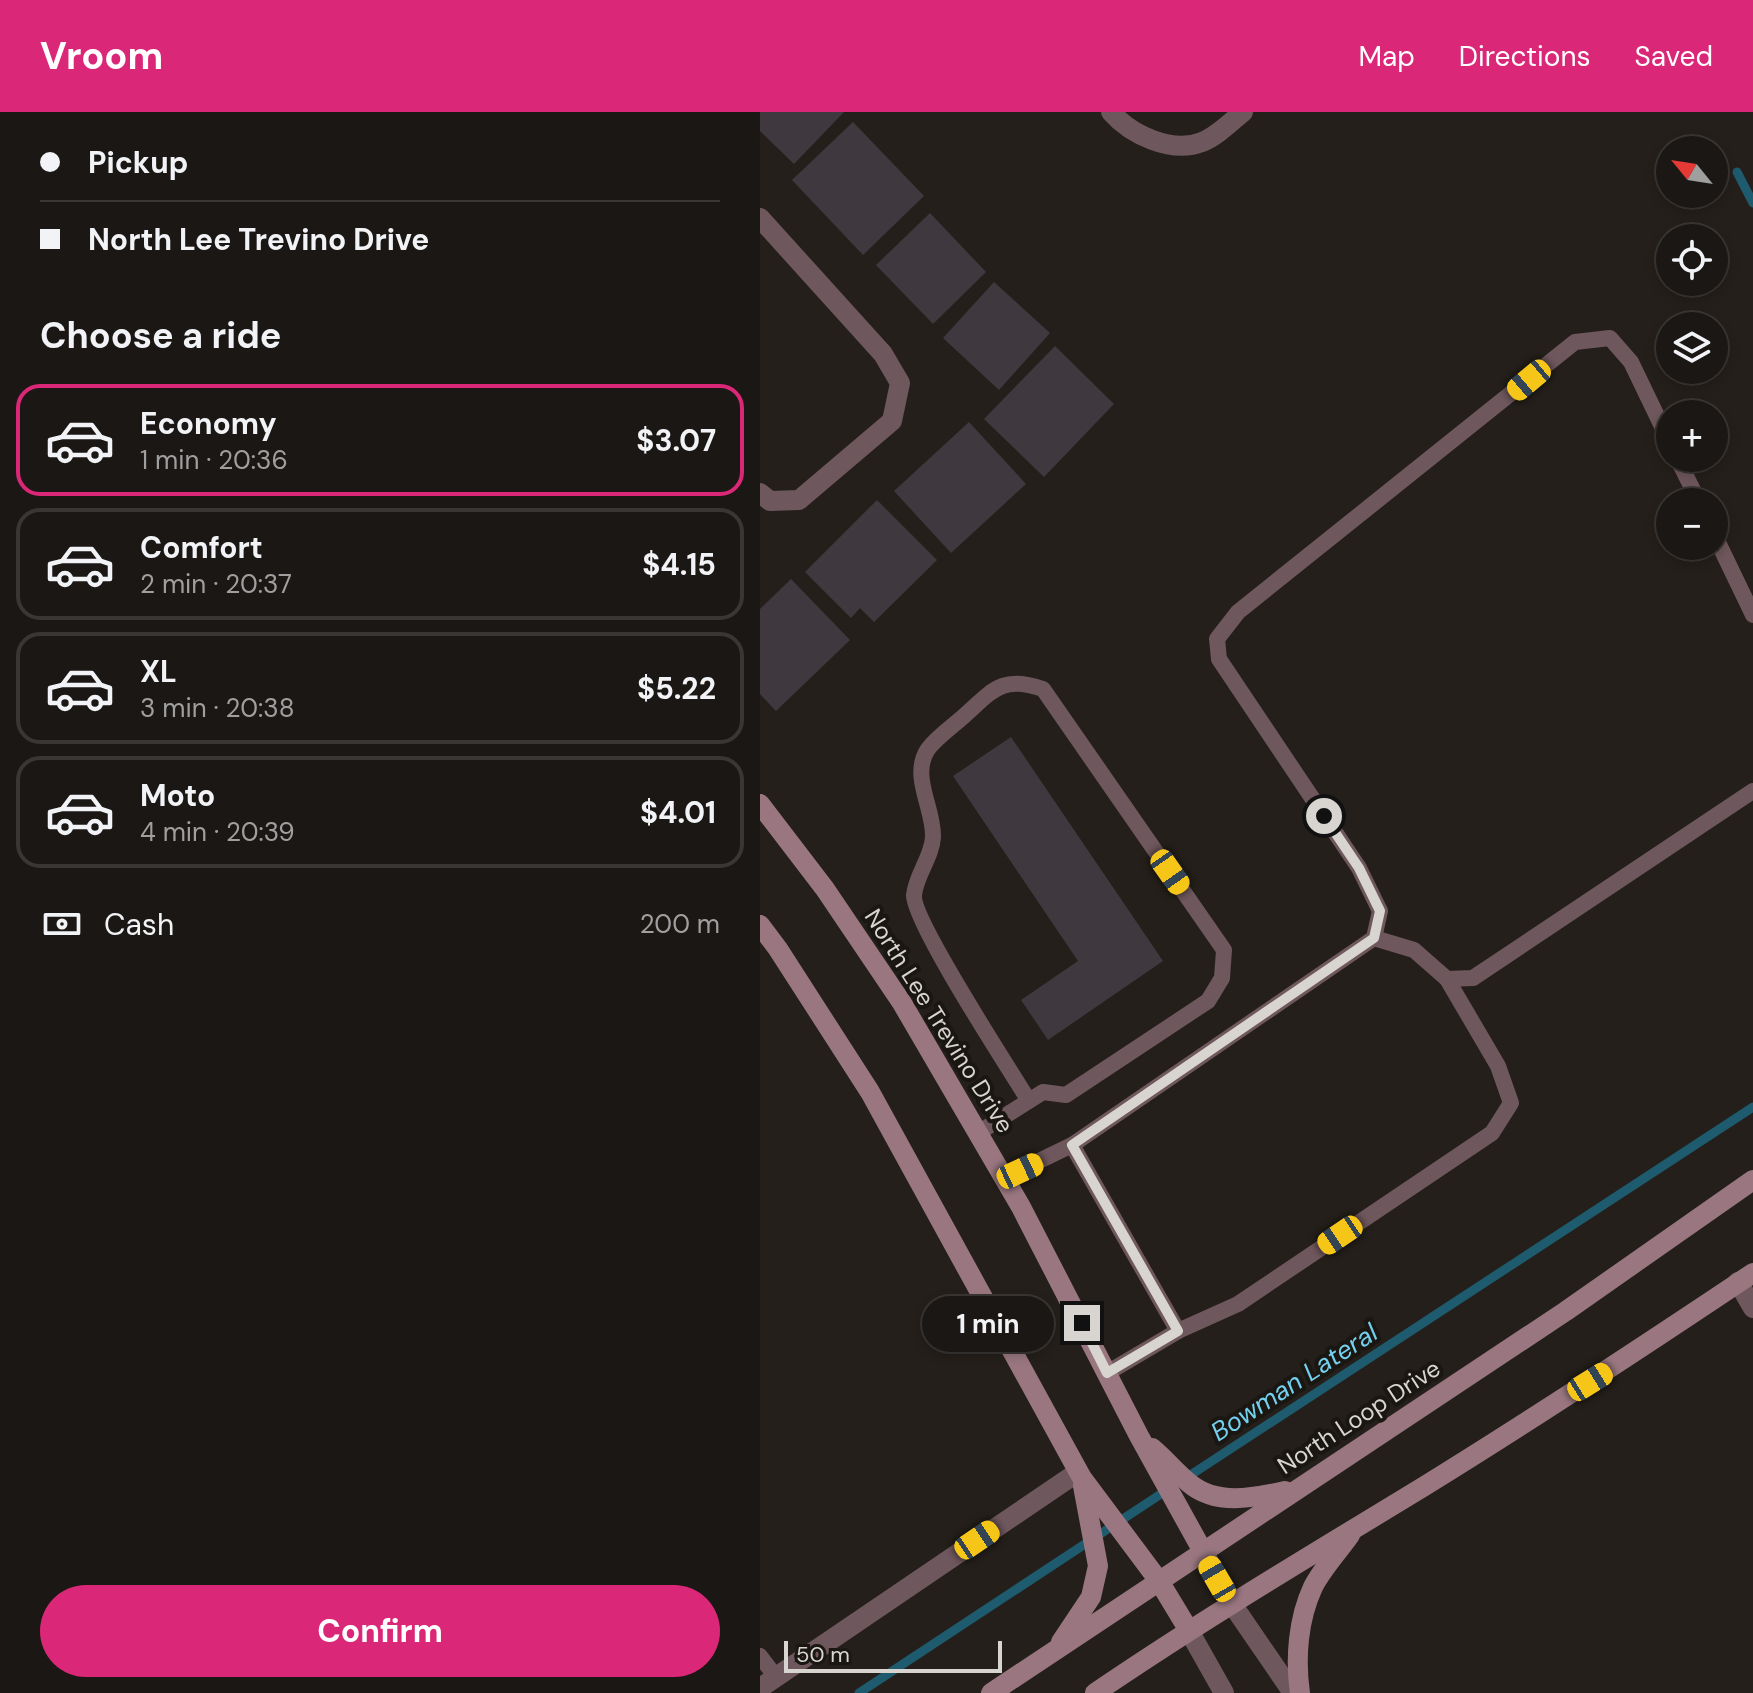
<!DOCTYPE html>
<html lang="en">
<head>
<meta charset="utf-8">
<style>
	:root { --surface:#1b1714; --page:#282422; --text:#f1f3f6; --muted:#a09fa0; --line:#393634; --accent:#db2777 }
	body { margin:0; font-family:"DM Sans",sans-serif; background:var(--page); color:var(--text); height:100vh; display:flex; flex-direction:column; font-size:30px; white-space:nowrap }
	* { box-sizing:border-box; margin:0 }
	p { font-size:26px; color:var(--muted) }
	.icon { flex:none; width:44px; height:44px; fill:none; stroke:currentColor; stroke-width:2; stroke-linecap:round; stroke-linejoin:round }
	.map { position:relative; flex:1; overflow:hidden }
	.details { display:flex; flex-direction:column; background:var(--surface); width:760px }
	.details>* { flex:none }
	.top-card { display:grid; align-content:center; height:176px; padding:0 40px; background:var(--surface) }
	.needle { width:52px; rotate:300deg }
	.buttons { position:absolute; left:896px; top:24px; display:grid; gap:16px }
	.buttons a { display:grid; place-items:center; width:72px; height:72px; border-radius:50%; background:var(--surface); box-shadow:0 4px 12px #0003,0 0 0 2px var(--line); font-size:40px }
	.scale { position:absolute; left:24px; bottom:20px; width:218px; box-sizing:border-box; padding-left:8px; border:4px solid #d8d5d1; border-top:0; font-size:22px; line-height:28px; white-space:nowrap; color:#d8d5d1; -webkit-text-stroke:6px #1a1611; paint-order:stroke }
	.end { position:absolute; width:36px; height:36px; margin:-18px; border:10px solid #d8d5d1; background:#111; box-shadow:0 0 0 4px #111 }
	.from { border-radius:50% }
	.bubble { position:absolute; height:56px; border-radius:28px; background:var(--surface); box-shadow:0 4px 12px #0003,0 0 0 2px var(--line); font-size:26px; font-weight:700; line-height:56px; text-align:center }
	.car { position:absolute; width:24px; height:48px; margin:-24px -12px; border-radius:10px; box-shadow:0 0 6px 2px #0007; background:linear-gradient(#f5c518 24%,#345 0 40%,#f5c518 0 76%,#345 0 86%,#f5c518 0) }
	.top-card b { display:flex; align-items:center; gap:28px; height:76px; font-size:30px }
	.top-card b+b { border-top:2px solid var(--line) }
	.top-card i { width:20px; height:20px; background:var(--text) }
	ul { padding:0; list-style:none }
	li { display:flex; align-items:center; gap:24px; height:112px; margin:0 16px 12px; padding:0 24px; border:4px solid var(--line); border-radius:24px }
	li div { flex:1 }
	li b { display:block; font-size:30px }
	li em { font-style:normal; font-weight:700 }
	li.current { border-color:var(--accent) }
	li>.icon { width:72px; height:72px; stroke-width:1.5 }
	h2 { padding:0 40px; font-size:36px; line-height:96px }
	.pay { display:flex; align-items:center; gap:20px; height:88px; padding:0 40px; font-size:30px }
	.pay p { margin-inline-start:auto }
	.cta { display:flex; gap:16px; margin-top:auto; padding:16px 40px }
	.cta a { flex:1; height:92px; border-radius:48px; background:var(--accent); color:#fff; font-size:32px; font-weight:700; line-height:92px; text-align:center }
	header { display:flex; align-items:center; gap:48px; box-sizing:border-box; height:112px; padding:0 40px; background:var(--accent); color:#fff }
	header strong { font-size:38px }
	nav { display:flex; gap:44px; margin-inline-start:auto; font-size:28px }
	main { display:flex; flex:1; min-height:0 }
	.map>svg:first-child { display:block }
	.lines { fill:none; stroke-linecap:round; stroke-linejoin:round }
	.stream { stroke:#1e5b6e; stroke-width:9 }
	.building { fill:#3f393f }
	.lane { stroke:#6e575d; stroke-width:16 }
	.street { stroke:#6e575d; stroke-width:20 }
	.secondary { stroke:#9a7780; stroke-width:20 }
	.route { stroke:#d8d5d1; stroke-width:10 }
	.labels { text-anchor:middle; stroke-width:8; stroke-linejoin:round; paint-order:stroke }
	.street-label { font-size:24px; fill:#d8d5d1; stroke:#1a1611 }
	.water-label { font-size:26px; font-style:italic; fill:#73d0ee; stroke:#1a1611 }
</style>
</head>
<body>
<header>
<strong>Vroom</strong>
<nav><a>Map</a><a>Directions</a><a>Saved</a></nav>
</header>
<main>
<section class="details">
<div class="top-card">
<b><i class="from"></i>Pickup</b>
<b><i></i>North Lee Trevino Drive</b>
</div>
<h2>Choose a ride</h2>
<ul>
<li class="current"><svg class="icon" aria-label="car" viewBox="0 0 24 24"><path d="M5 17H2v-5l4-1 3-4h7l3 4 3 1v5h-3M9 17h6M6 11h13"/><circle cx="7" cy="17" r="2"/><circle cx="17" cy="17" r="2"/></svg><div><b>Economy</b><p>1 min · 20:36</p></div><em>$3.07</em></li>
<li><svg class="icon" aria-label="car" viewBox="0 0 24 24"><path d="M5 17H2v-5l4-1 3-4h7l3 4 3 1v5h-3M9 17h6M6 11h13"/><circle cx="7" cy="17" r="2"/><circle cx="17" cy="17" r="2"/></svg><div><b>Comfort</b><p>2 min · 20:37</p></div><em>$4.15</em></li>
<li><svg class="icon" aria-label="car" viewBox="0 0 24 24"><path d="M5 17H2v-5l4-1 3-4h7l3 4 3 1v5h-3M9 17h6M6 11h13"/><circle cx="7" cy="17" r="2"/><circle cx="17" cy="17" r="2"/></svg><div><b>XL</b><p>3 min · 20:38</p></div><em>$5.22</em></li>
<li><svg class="icon" aria-label="car" viewBox="0 0 24 24"><path d="M5 17H2v-5l4-1 3-4h7l3 4 3 1v5h-3M9 17h6M6 11h13"/><circle cx="7" cy="17" r="2"/><circle cx="17" cy="17" r="2"/></svg><div><b>Moto</b><p>4 min · 20:39</p></div><em>$4.01</em></li>
</ul>
<div class="pay"><svg class="icon" aria-label="cash" viewBox="0 0 24 24"><path d="M3 7h18v10H3z"/><circle cx="12" cy="12" r="2"/></svg>Cash<p>200 m</p></div>
<div class="cta"><a>Confirm</a></div>
</section>
<div class="map">
<svg width="993" height="1581" viewBox="0 0 993 1581">
	<rect width="100%" height="100%" fill="#241f1a"/>
	<g class="lines">
		<g class="stream">
			<path d="M977 60 993 91"/>
			<path d="M426 1366 993 995"/>
			<path d="M99 1581 410 1376"/>
		</g>
	</g>
	<g class="building">
		<path d="M0 0H84L34 52 0 19Z"/>
		<path d="M93 10 164 84 103 143 32 68Z"/>
		<path d="M170 101 226 160 173 212 116 153Z"/>
		<path d="M234 170 290 221 239 278 183 226Z"/>
		<path d="M295 234 354 292 284 365 224 307Z"/>
		<path d="M209 310 266 372 191 441 134 379Z"/>
		<path d="M117 388 177 448 114 510 100 496 91 506 45 460Z"/>
		<path d="M31 467 90 528 16 599 0 582V497Z"/>
		<path d="M251 625 403 849 288 928 261 888 318 849 193 664Z"/>
	</g>
	<g class="lines">
		<g class="lane">
			<path d="M917 346 939 390"/>
			<path d="M954 422 993 503"/>
			<path d="M614 826 654 838 687 867 713 866 993 679"/>
			<path d="M218 1021 283 980 306 983 448 889 462 866 464 838 283 577C242 563 233 578 204 604 193 614 177 625 168 637 150 664 174 696 173 725 172 745 156 763 154 783 152 808 250 958 269 989"/>
			<path d="M312 1033 418 1219 347 1261"/>
			<path d="M244 1066 312 1033 614 826 620 799 599 756 459 547 457 527 478 500 815 230 850 226 871 250 910 331"/>
			<path d="M418 1219 478 1192 732 1021 751 991 738 954 687 867"/>
			<path d="M0 1544 16 1565"/>
		</g>
		<g class="street">
			<path d="M351 0C371 23 412 42 442 30 456 25 472 9 483 0"/>
			<path d="M0 106 123 242 140 271 132 309 39 388 10 389 0 381"/>
			<path d="M978 1170 993 1196"/>
			<path d="M472 1492 533 1581"/>
			<path d="M428 1517 464 1581"/>
			<path d="M0 1576 318 1360"/>
		</g>
		<g class="secondary">
			<path d="M0 692 65 777 142 891 261 1095 379 1324 472 1492"/>
			<path d="M0 813 18 837 110 980 322 1366 399 1469 428 1517"/>
			<path d="M392 1336C405 1347 416 1360 429 1371 456 1394 493 1386 525 1379"/>
			<path d="M301 1530 331 1485 338 1454 323 1374"/>
			<path d="M231 1581 806 1199 993 1068"/>
			<path d="M335 1581C442 1508 553 1442 663 1375 775 1306 884 1234 993 1161"/>
			<path d="M540 1581C535 1547 538 1507 553 1475 562 1457 578 1440 590 1423"/>
		</g>
	</g>
	<g class="lines">
		<path class="route" d="M322 1211 347 1261 418 1219 312 1033 614 826 620 799 599 756 564 704"/>
	</g>
	<g class="labels">
		<g class="street-label">
			<text transform="translate(179 909) rotate(58)" y="8">North Lee Trevino Drive</text>
			<text transform="translate(599 1305) rotate(-33)" y="8">North Loop Drive</text>
		</g>
		<g class="water-label">
			<text transform="translate(534 1270) rotate(-33)" y="9">Bowman Lateral</text>
		</g>
	</g>
</svg>
<div class="buttons">
<a><svg class="needle" viewBox="-14 -14 28 28"><path d="M0-13l5 13h-10z" fill="#e53935"/><path d="M0 13l5-13h-10z" fill="#a09fa0"/></svg></a>
<a><svg class="icon" aria-label="locate" viewBox="0 0 24 24"><circle cx="12" cy="12" r="6"/><path d="M12 2v4M12 18v4M2 12h4M18 12h4"/></svg></a>
<a><svg class="icon" aria-label="layers" viewBox="0 0 24 24"><path d="M12 4l9 5-9 5-9-5zM3 14l9 5 9-5"/></svg></a>
<a>+</a>
<a>−</a>
</div>
<div class="scale">50 m</div>
<i class="end from" style="left:564px;top:704px"></i>
<i class="end" style="left:322px;top:1211px"></i>
<div class="bubble" style="left:162px;top:1184px;width:132px">1 min</div>
<i class="car" style="left:769px;top:268px;rotate:230deg"></i>
<i class="car" style="left:410px;top:760px;rotate:145deg"></i>
<i class="car" style="left:260px;top:1059px;rotate:65deg"></i>
<i class="car" style="left:580px;top:1123px;rotate:236deg"></i>
<i class="car" style="left:830px;top:1270px;rotate:58deg"></i>
<i class="car" style="left:217px;top:1428px;rotate:56deg"></i>
<i class="car" style="left:457px;top:1467px;rotate:330deg"></i>
</div>
</main>
</body>
</html>
